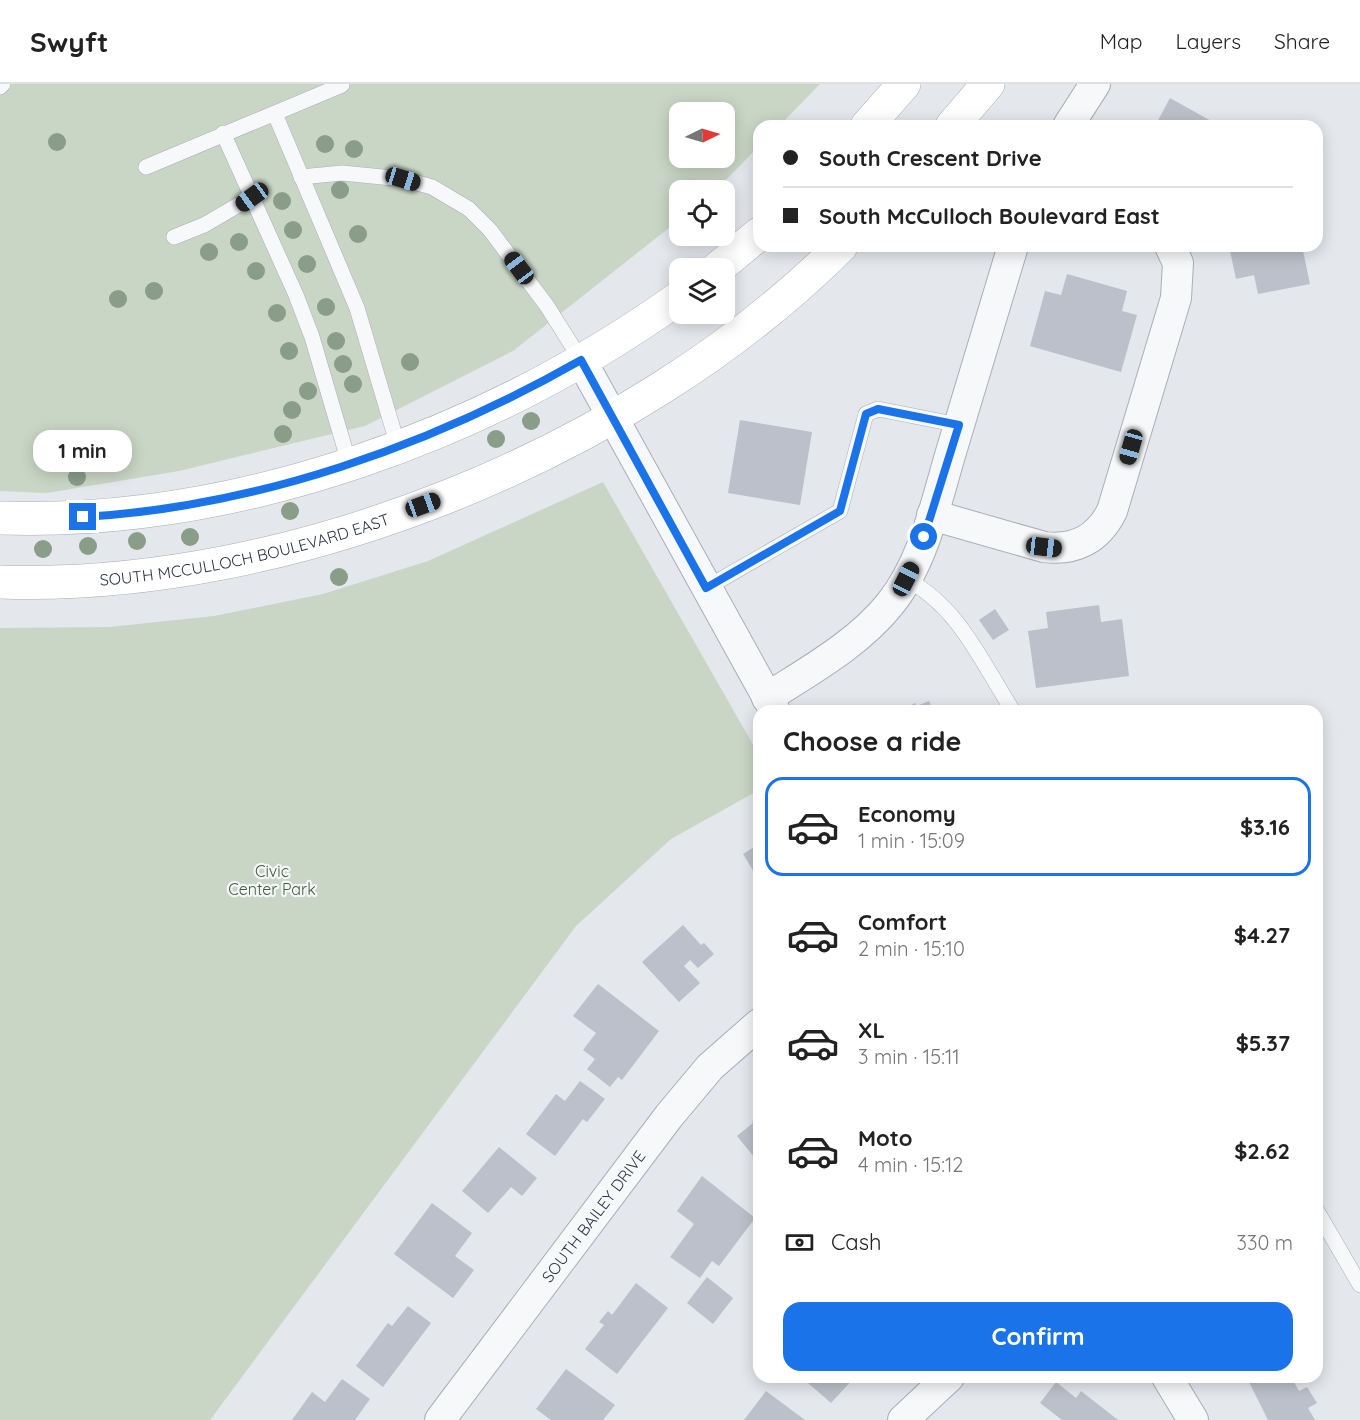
<!DOCTYPE html>
<html lang="en">
<head>
<meta charset="utf-8">
<style>
	:root { --surface:#fff; --page:#f2f2f2; --text:#222; --muted:#767676; --line:#e0e0e0; --accent:#1a73e8 }
	body { margin:0; font-family:Quicksand,sans-serif; background:var(--page); color:var(--text); height:100vh; display:flex; flex-direction:column; font-size:22px; white-space:nowrap }
	* { box-sizing:border-box; margin:0 }
	p { font-size:20px; color:var(--muted) }
	.icon { flex:none; width:33px; height:33px; fill:none; stroke:currentColor; stroke-width:2; stroke-linecap:round; stroke-linejoin:round }
	.map { position:relative; flex:1; overflow:hidden }
	.panel { position:absolute; left:753px; top:621px; width:570px; height:678px; display:flex; flex-direction:column; background:var(--surface); border-radius:18px; box-shadow:0 3px 15px #0003 }
	.panel>* { flex:none }
	.top-card { position:absolute; left:753px; top:36px; width:570px; height:132px; border-radius:18px; box-shadow:0 3px 15px #0003; display:grid; align-content:center; height:132px; padding:0 30px; background:var(--surface) }
	.needle { width:39px; rotate:85deg }
	.fabs { position:absolute; left:669px; top:18px; display:grid; gap:12px }
	.fabs a { display:grid; place-items:center; width:66px; height:66px; border-radius:12px; background:var(--surface); box-shadow:0 3px 15px #0003; font-size:30px }
	.end { position:absolute; width:27px; height:27px; margin:-14px; border:8px solid #1a73e8; background:#fff; box-shadow:0 0 0 3px #fff }
	.from { border-radius:50% }
	.bubble { position:absolute; height:42px; border-radius:18px; background:var(--surface); box-shadow:0 3px 15px #0003; font-size:20px; font-weight:800; line-height:42px; text-align:center }
	.car { position:absolute; width:18px; height:36px; margin:-18px -9px; border-radius:8px; box-shadow:0 0 4px 2px #0007; background:linear-gradient(#222 24%,#8ab4d8 0 40%,#222 0 76%,#8ab4d8 0 86%,#222 0) }
	.top-card b { display:flex; align-items:center; gap:21px; height:57px; font-size:22px }
	.top-card b+b { border-top:2px solid var(--line) }
	.top-card i { width:15px; height:15px; background:var(--text) }
	ul { padding:0; list-style:none }
	li { display:flex; align-items:center; gap:18px; height:99px; margin:0 12px 9px; padding:0 18px; border:3px solid transparent; border-radius:18px }
	li div { flex:1 }
	li b { display:block; font-size:22px }
	li em { font-style:normal; font-weight:800 }
	li.current { border-color:var(--accent) }
	li>.icon { width:54px; height:54px; stroke-width:1.5 }
	h2 { padding:0 30px; font-size:27px; line-height:72px }
	.pay { display:flex; align-items:center; gap:15px; height:66px; padding:0 30px; font-size:22px }
	.pay p { margin-inline-start:auto }
	.action { display:flex; gap:12px; margin-top:auto; padding:12px 30px }
	.action a { flex:1; height:69px; border-radius:18px; background:var(--accent); color:#fff; font-size:24px; font-weight:800; line-height:69px; text-align:center }
	header { display:flex; align-items:center; gap:36px; box-sizing:border-box; height:84px; padding:0 30px; background:var(--surface); border-bottom:2px solid var(--line) }
	header strong { font-size:28px }
	nav { display:flex; gap:33px; margin-inline-start:auto; font-size:21px }
	.map>svg:first-child { display:block }
	.green { fill:#c9d6c5; fill-rule:evenodd }
	.building { fill:#bbc0ca }
	.lines { fill:none; stroke-linecap:round; stroke-linejoin:round }
	.service-casing { stroke:#a9aeb7; stroke-width:16 }
	.minor-casing { stroke:#a9aeb7; stroke-width:32 }
	.secondary-casing { stroke:#a9aeb7; stroke-width:34 }
	.service { stroke:#f7f8fa; stroke-width:15 }
	.minor { stroke:#f7f8fa; stroke-width:30 }
	.secondary { stroke:#fff; stroke-width:33 }
	.tree { fill:#899d89 }
	.route { stroke:#1a73e8; stroke-width:8 }
	.labels { text-anchor:middle; stroke-width:4.5; stroke-linejoin:round; paint-order:stroke }
	.street-label { font-size:16px; fill:#2b3445; stroke:#f4f6f9 }
	.park-label { font-size:16px; fill:#3f6138; stroke:#f4f6f9 }
</style>
</head>
<body>
<header>
<strong>Swyft</strong>
<nav><a>Map</a><a>Layers</a><a>Share</a></nav>
</header>
<div class="map">
<svg width="1360" height="1336" viewBox="0 0 1360 1336">
	<rect width="100%" height="100%" fill="#e4e7ec"/>
	<g class="green">
		<path d="M0 0H820L779 42H759V62L716 106H680L679 136 513 267 365 342 179 387 47 409 0 407ZM680 28H724V74H680Z"/>
		<path d="M603 398 759 671V706L671 755 576 842 210 1336H0V544L109 543 214 532 323 510 428 477Z"/>
	</g>
	<g class="building">
		<path d="M1170 14 1220 42H1155Z"/>
		<path d="M1229 162H1302L1310 200 1258 210 1254 191 1236 195Z"/>
		<path d="M1067 190 1127 207 1122 227 1137 231 1121 288 1030 262 1045 207 1061 211Z"/>
		<path d="M740 336 812 348 800 421 728 409Z"/>
		<path d="M1099 521 1101 538 1122 535 1129 592 1036 604 1028 547 1048 544 1046 528Z"/>
		<path d="M995 525 1009 546 993 556 979 536Z"/>
		<path d="M929 617 934 627H899L915 619 917 622Z"/>
		<path d="M759 760V796L743 770Z"/>
		<path d="M683 841 701 861 704 859 714 870 698 884 690 876 684 882 700 899 679 918 642 878Z"/>
		<path d="M598 900 659 947 622 996 618 993 610 1003 587 985 595 975 583 966 596 949 573 932Z"/>
		<path d="M580 997 605 1015 587 1038 583 1035 555 1072 526 1050 556 1010 565 1017Z"/>
		<path d="M759 1034V1079L737 1052Z"/>
		<path d="M499 1063 537 1094 522 1112 511 1103 488 1129 462 1107Z"/>
		<path d="M702 1092 755 1134 719 1182 712 1177 700 1194 670 1173 694 1140 677 1127Z"/>
		<path d="M432 1119 472 1149 455 1172 474 1186 453 1214 394 1170Z"/>
		<path d="M707 1193 733 1214 713 1240 687 1219Z"/>
		<path d="M636 1199 668 1224 617 1290 585 1265 604 1241 599 1238 608 1227 612 1231Z"/>
		<path d="M408 1222 431 1239 383 1303 356 1282 388 1239 392 1242Z"/>
		<path d="M566 1285 615 1321 603 1336H551L536 1325Z"/>
		<path d="M814 1293H851L853 1295 831 1319 808 1299Z"/>
		<path d="M1254 1293H1291L1299 1307 1307 1303 1317 1319 1308 1324 1315 1336H1268L1248 1296Z"/>
		<path d="M342 1295 370 1315 355 1336H292L312 1308 325 1318Z"/>
		<path d="M1056 1298 1076 1314 1081 1307 1118 1336H1062L1040 1319Z"/>
		<path d="M766 1307 805 1336H744Z"/>
	</g>
	<g class="lines">
		<defs>
			<g id="service">
				<path d="M0 3 3 0"/>
				<path d="M275 30 357 224 398 362"/>
				<path d="M223 49 296 211 312 253 349 379"/>
				<path d="M146 83 342 1"/>
				<path d="M301 93 342 89 403 95 432 103 469 125 490 146 547 222 581 276"/>
				<path d="M174 153 204 141 252 113"/>
				<path d="M906 495C959 523 981 577 1013 627"/>
				<path d="M706 504 840 427 866 330 878 325 959 341"/>
				<path d="M1317 1127 1360 1201"/>
			</g>
			<g id="minor">
				<path d="M1068 42 1095 0"/>
				<path d="M581 276 775 627"/>
				<path d="M932 431 1044 463C1075 467 1098 455 1112 427L1176 214 1178 179 1170 162"/>
				<path d="M767 614C810 586 858 560 890 520 924 478 936 418 951 368 972 299 992 231 1013 162"/>
				<path d="M1167 1293 1193 1336"/>
				<path id="s1" d="M440 1336 669 1032 710 983 759 940"/>
				<path d="M903 1336 949 1293"/>
			</g>
			<g id="secondary">
				<path d="M867 42 904 0"/>
				<path d="M952 42 988 0"/>
				<path d="M718 184 759 150"/>
				<path d="M0 434C238 442 488 350 680 213"/>
				<path id="s2" d="M0 498C290 508 636 367 841 162"/>
			</g>
		</defs>
		<use href="#service" class="service-casing"/>
		<use href="#minor" class="minor-casing"/>
		<use href="#secondary" class="secondary-casing"/>
		<use href="#service" class="service"/>
		<use href="#minor" class="minor"/>
		<use href="#secondary" class="secondary"/>
	</g>
	<g class="tree">
		<circle cx="57" cy="58" r="9"/>
		<circle cx="325" cy="60" r="9"/>
		<circle cx="354" cy="65" r="9"/>
		<circle cx="340" cy="106" r="9"/>
		<circle cx="282" cy="117" r="9"/>
		<circle cx="293" cy="146" r="9"/>
		<circle cx="358" cy="150" r="9"/>
		<circle cx="239" cy="158" r="9"/>
		<circle cx="209" cy="168" r="9"/>
		<circle cx="307" cy="180" r="9"/>
		<circle cx="256" cy="187" r="9"/>
		<circle cx="154" cy="207" r="9"/>
		<circle cx="118" cy="215" r="9"/>
		<circle cx="326" cy="223" r="9"/>
		<circle cx="277" cy="229" r="9"/>
		<circle cx="336" cy="257" r="9"/>
		<circle cx="289" cy="267" r="9"/>
		<circle cx="410" cy="278" r="9"/>
		<circle cx="343" cy="280" r="9"/>
		<circle cx="353" cy="300" r="9"/>
		<circle cx="308" cy="307" r="9"/>
		<circle cx="292" cy="326" r="9"/>
		<circle cx="531" cy="337" r="9"/>
		<circle cx="283" cy="350" r="9"/>
		<circle cx="496" cy="355" r="9"/>
		<circle cx="77" cy="393" r="9"/>
		<circle cx="290" cy="427" r="9"/>
		<circle cx="190" cy="453" r="9"/>
		<circle cx="137" cy="457" r="9"/>
		<circle cx="88" cy="462" r="9"/>
		<circle cx="43" cy="465" r="9"/>
		<circle cx="339" cy="493" r="9"/>
	</g>
	<g class="lines">
		<path class="route" d="M83 433C257 423 430 362 581 276L706 504 840 427 866 330 878 325 959 341 924 453"/>
	</g>
	<g class="labels">
		<g class="street-label">
			<text dy="6" stroke="none"><textPath href="#s2" startOffset="248">SOUTH MCCULLOCH BOULEVARD EAST</textPath></text>
			<text dy="6" stroke="none"><textPath href="#s1" startOffset="255">SOUTH BAILEY DRIVE</textPath></text>
		</g>
		<g class="park-label">
			<text x="272" y="793">Civic<tspan x="272" dy="18">Center Park</tspan></text>
		</g>
	</g>
</svg>
<div class="fabs">
<a><svg class="needle" viewBox="-14 -14 28 28"><path d="M0-13l5 13h-10z" fill="#e53935"/><path d="M0 13l5-13h-10z" fill="#767676"/></svg></a>
<a><svg class="icon" aria-label="locate" viewBox="0 0 24 24"><circle cx="12" cy="12" r="6"/><path d="M12 2v4M12 18v4M2 12h4M18 12h4"/></svg></a>
<a><svg class="icon" aria-label="layers" viewBox="0 0 24 24"><path d="M12 4l9 5-9 5-9-5zM3 14l9 5 9-5"/></svg></a>
</div>
<i class="end from" style="left:924px;top:453px"></i>
<i class="end" style="left:83px;top:433px"></i>
<div class="bubble" style="left:33px;top:346px;width:99px">1 min</div>
<i class="car" style="left:403px;top:95px;rotate:107deg"></i>
<i class="car" style="left:252px;top:113px;rotate:234deg"></i>
<i class="car" style="left:519px;top:184px;rotate:323deg"></i>
<i class="car" style="left:1131px;top:363px;rotate:196deg"></i>
<i class="car" style="left:423px;top:421px;rotate:70deg"></i>
<i class="car" style="left:1044px;top:463px;rotate:97deg"></i>
<i class="car" style="left:906px;top:495px;rotate:27deg"></i>
<div class="top-card">
<b><i class="from"></i>South Crescent Drive</b>
<b><i></i>South McCulloch Boulevard East</b>
</div>
<section class="panel">
<h2>Choose a ride</h2>
<ul>
<li class="current"><svg class="icon" aria-label="car" viewBox="0 0 24 24"><path d="M5 17H2v-5l4-1 3-4h7l3 4 3 1v5h-3M9 17h6M6 11h13"/><circle cx="7" cy="17" r="2"/><circle cx="17" cy="17" r="2"/></svg><div><b>Economy</b><p>1 min · 15:09</p></div><em>$3.16</em></li>
<li><svg class="icon" aria-label="car" viewBox="0 0 24 24"><path d="M5 17H2v-5l4-1 3-4h7l3 4 3 1v5h-3M9 17h6M6 11h13"/><circle cx="7" cy="17" r="2"/><circle cx="17" cy="17" r="2"/></svg><div><b>Comfort</b><p>2 min · 15:10</p></div><em>$4.27</em></li>
<li><svg class="icon" aria-label="car" viewBox="0 0 24 24"><path d="M5 17H2v-5l4-1 3-4h7l3 4 3 1v5h-3M9 17h6M6 11h13"/><circle cx="7" cy="17" r="2"/><circle cx="17" cy="17" r="2"/></svg><div><b>XL</b><p>3 min · 15:11</p></div><em>$5.37</em></li>
<li><svg class="icon" aria-label="car" viewBox="0 0 24 24"><path d="M5 17H2v-5l4-1 3-4h7l3 4 3 1v5h-3M9 17h6M6 11h13"/><circle cx="7" cy="17" r="2"/><circle cx="17" cy="17" r="2"/></svg><div><b>Moto</b><p>4 min · 15:12</p></div><em>$2.62</em></li>
</ul>
<div class="pay"><svg class="icon" aria-label="cash" viewBox="0 0 24 24"><path d="M3 7h18v10H3z"/><circle cx="12" cy="12" r="2"/></svg>Cash<p>330 m</p></div>
<div class="action"><a>Confirm</a></div>
</section>
</div>
</body>
</html>
